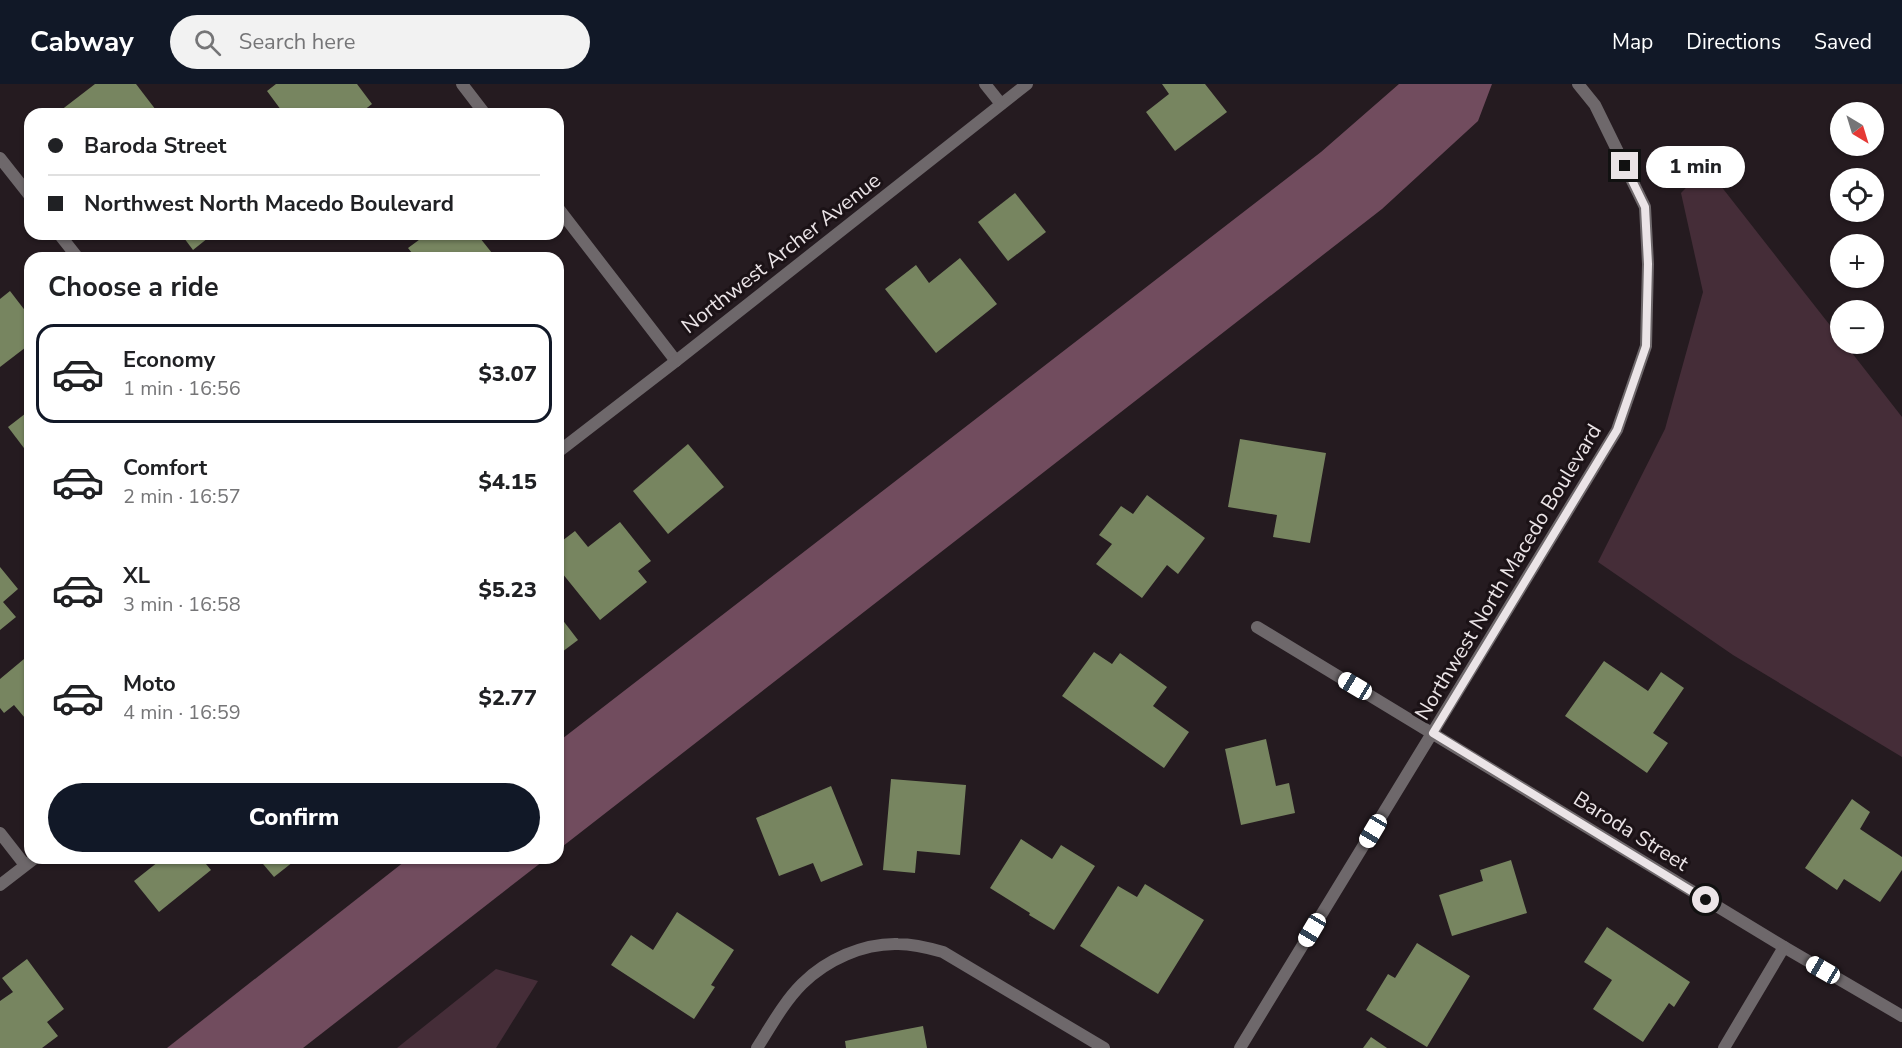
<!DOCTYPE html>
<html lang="en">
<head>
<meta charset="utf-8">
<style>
	:root { --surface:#fff; --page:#f2f2f2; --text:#202124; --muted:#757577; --line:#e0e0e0; --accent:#111827 }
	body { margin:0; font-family:"Nunito Sans",sans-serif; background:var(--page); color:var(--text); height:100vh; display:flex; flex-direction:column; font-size:22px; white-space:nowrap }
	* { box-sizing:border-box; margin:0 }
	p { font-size:20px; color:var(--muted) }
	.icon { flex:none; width:33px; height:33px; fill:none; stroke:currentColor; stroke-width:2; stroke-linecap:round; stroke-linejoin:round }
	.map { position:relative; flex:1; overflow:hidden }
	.drawer { position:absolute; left:24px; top:168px; width:540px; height:612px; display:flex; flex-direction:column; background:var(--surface); border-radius:18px; box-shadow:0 2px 4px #0004 }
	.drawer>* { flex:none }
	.banner { position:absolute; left:24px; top:24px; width:540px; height:132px; border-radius:18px; box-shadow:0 2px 4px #0004; display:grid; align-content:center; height:132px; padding:0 24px; background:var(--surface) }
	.needle { width:39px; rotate:142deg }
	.controls { position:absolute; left:1830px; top:18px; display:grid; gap:12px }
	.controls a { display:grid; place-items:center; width:54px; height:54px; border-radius:50%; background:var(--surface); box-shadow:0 2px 4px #0004; font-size:30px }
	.end { position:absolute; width:27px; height:27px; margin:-14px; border:8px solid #ebe4e7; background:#111; box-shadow:0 0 0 3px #111 }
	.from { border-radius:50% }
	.bubble { position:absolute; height:42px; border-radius:21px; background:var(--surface); box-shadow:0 2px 4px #0004; font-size:20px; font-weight:800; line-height:42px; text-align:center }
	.car { position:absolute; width:18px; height:36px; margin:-18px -9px; border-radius:8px; box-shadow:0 0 4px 2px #0007; background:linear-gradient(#fff 24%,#345 0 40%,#fff 0 76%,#345 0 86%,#fff 0) }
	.banner b { display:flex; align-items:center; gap:21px; height:57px; font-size:22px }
	.banner b+b { border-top:2px solid var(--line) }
	.banner i { width:15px; height:15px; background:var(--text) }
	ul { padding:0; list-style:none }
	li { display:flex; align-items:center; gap:18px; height:99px; margin:0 12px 9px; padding:0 12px; border:3px solid transparent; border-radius:18px }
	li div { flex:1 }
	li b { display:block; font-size:22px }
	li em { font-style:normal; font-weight:800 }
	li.active { border-color:var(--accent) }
	li>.icon { width:54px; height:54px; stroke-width:1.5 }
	h2 { padding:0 24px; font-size:27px; line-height:72px }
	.primary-button { display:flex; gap:12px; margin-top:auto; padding:12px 24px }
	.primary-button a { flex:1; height:69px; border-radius:36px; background:var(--accent); color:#fff; font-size:24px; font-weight:800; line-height:69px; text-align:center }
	header { display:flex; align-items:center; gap:36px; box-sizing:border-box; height:84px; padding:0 30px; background:var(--accent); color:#fff }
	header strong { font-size:28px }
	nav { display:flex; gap:33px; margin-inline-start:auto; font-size:21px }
	.search { width:420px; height:54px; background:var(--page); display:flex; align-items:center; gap:15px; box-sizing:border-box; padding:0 21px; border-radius:33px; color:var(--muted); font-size:22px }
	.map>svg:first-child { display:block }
	.green { fill:#452d38 }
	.water { fill:#714c5e }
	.building { fill:#778560 }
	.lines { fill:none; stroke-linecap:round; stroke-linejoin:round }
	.street { stroke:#6e686b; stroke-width:12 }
	.route { stroke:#ebe4e7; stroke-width:8 }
	.labels { text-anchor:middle; stroke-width:6; stroke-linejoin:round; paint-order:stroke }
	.street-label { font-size:21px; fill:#ebe4e7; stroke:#1b1216 }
</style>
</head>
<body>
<header>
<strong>Cabway</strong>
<div class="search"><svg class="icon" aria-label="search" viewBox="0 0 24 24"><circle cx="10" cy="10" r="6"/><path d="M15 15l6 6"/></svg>Search here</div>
<nav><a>Map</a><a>Directions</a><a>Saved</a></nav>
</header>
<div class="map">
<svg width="1902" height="964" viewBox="0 0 1902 964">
	<rect width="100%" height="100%" fill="#251b20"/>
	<g class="green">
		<path d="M1706 83 1840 254V260H1845L1902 333V673L1733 571 1598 478 1665 345 1703 208 1681 109Z"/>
		<path d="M496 885 538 897 496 964H397Z"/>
	</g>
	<g class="water">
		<path d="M1399 0H1492L1478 37 1382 125 558 766V658L1321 68Z"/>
		<path d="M409 774H547L303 964H167Z"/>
	</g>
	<g class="building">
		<path d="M95 0H136L159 30H56Z"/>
		<path d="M276 0H357L372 20 359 30H310L308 27 305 30H284L267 7Z"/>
		<path d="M1162 0H1205L1227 28 1175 67 1146 28 1169 10Z"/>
		<path d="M1015 109 1046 148 1008 177 978 138Z"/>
		<path d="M181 150H213L193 166Z"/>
		<path d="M427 150H486L480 154 496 174H416L408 164Z"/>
		<path d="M960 174 997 220 936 269 885 205 916 181 929 199Z"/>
		<path d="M10 207 30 233V260L0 283V215Z"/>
		<path d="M30 326V372L8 343Z"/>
		<path d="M1240 355 1326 369 1310 459 1273 453 1277 431 1228 423Z"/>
		<path d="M688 360 724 403 668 450 633 407Z"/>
		<path d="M1147 411 1205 454 1178 490 1167 481 1142 514 1096 480 1112 460 1099 451 1121 422 1133 430Z"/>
		<path d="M620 438 651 477 638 487 647 498 600 536 558 484V460L575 447 588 463Z"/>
		<path d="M0 483 18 505 3 518 16 533 0 546Z"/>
		<path d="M558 530 578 556 558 571Z"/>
		<path d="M1094 568 1112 580 1120 569 1167 603 1153 622 1189 648 1164 684 1062 612Z"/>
		<path d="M30 570V640L14 621 4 629 0 624V595Z"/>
		<path d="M1604 577 1648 607 1661 588 1684 604 1653 649 1668 659 1647 689 1565 632Z"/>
		<path d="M1266 655 1276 702 1289 699 1295 729 1241 741 1225 665Z"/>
		<path d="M891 695 966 701 960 771 917 767 915 789 883 786Z"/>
		<path d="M831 702 863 781 821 798 813 779 779 792 756 734Z"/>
		<path d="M1852 715 1870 728 1860 745 1902 773V786L1880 818 1844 795 1837 806 1805 784Z"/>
		<path d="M1021 755 1052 775 1061 761 1095 782 1054 846 1029 831 1030 829 990 804Z"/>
		<path d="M163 774H201L211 786 159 828 134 797Z"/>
		<path d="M258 774H298L274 793Z"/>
		<path d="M1511 776 1527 829 1452 852 1439 811 1483 797 1480 786Z"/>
		<path d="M1145 800 1204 836 1158 910 1080 862 1118 802 1137 813Z"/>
		<path d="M677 828 734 866 711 901 715 903 694 935 611 881 631 851 653 866Z"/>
		<path d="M1607 843 1690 898 1674 923 1669 919 1643 958 1593 925 1612 896 1584 878Z"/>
		<path d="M1417 859 1470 892 1427 963 1366 926 1388 890 1395 894Z"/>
		<path d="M27 875 64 925 47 938 58 952 42 964H0V917L13 908 2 894Z"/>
		<path d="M923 942 927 964H846L845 957Z"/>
		<path d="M1371 953 1387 964H1363Z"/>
	</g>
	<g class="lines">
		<g class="street">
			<path d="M462 0 485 30"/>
			<path d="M985 0 1001 20"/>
			<path d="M0 74 30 112"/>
			<path d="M558 124 676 277"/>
			<path d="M59 150 78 174"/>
			<path d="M558 368 676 277 1027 0"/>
			<path d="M1257 543 1784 863 1902 932"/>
			<path d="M0 749 25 781"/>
			<path d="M0 801 35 774"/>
			<path d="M757 964C771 942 784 918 802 900 826 876 863 859 898 860 914 860 929 864 943 868L1104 964"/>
			<path d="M1240 964 1617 346 1646 262 1648 180 1645 123 1595 21 1578 0"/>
			<path d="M1724 964 1784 863"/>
		</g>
	</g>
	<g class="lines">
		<path class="route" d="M1625 82 1645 123 1648 180 1646 262 1617 346 1433 649 1706 816"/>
	</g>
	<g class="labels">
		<g class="street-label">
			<text transform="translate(781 169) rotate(-38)" y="7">Northwest Archer Avenue</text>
			<text transform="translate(1508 488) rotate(-59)" y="7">Northwest North Macedo Boulevard</text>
			<text transform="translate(1631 747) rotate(32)" y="7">Baroda Street</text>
		</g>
	</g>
</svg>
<div class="controls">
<a><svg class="needle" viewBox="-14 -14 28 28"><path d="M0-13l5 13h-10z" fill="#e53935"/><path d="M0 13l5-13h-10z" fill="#757577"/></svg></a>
<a><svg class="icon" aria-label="locate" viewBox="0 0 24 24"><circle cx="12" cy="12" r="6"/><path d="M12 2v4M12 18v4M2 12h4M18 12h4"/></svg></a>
<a>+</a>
<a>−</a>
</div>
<i class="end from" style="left:1706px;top:816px"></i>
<i class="end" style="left:1625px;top:82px"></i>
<div class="bubble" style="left:1646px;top:62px;width:99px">1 min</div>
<i class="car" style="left:1355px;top:602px;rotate:301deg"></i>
<i class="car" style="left:1373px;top:747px;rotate:211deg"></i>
<i class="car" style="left:1312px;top:846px;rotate:211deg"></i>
<i class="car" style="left:1823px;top:886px;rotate:300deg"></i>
<div class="banner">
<b><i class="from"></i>Baroda Street</b>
<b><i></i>Northwest North Macedo Boulevard</b>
</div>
<section class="drawer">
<h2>Choose a ride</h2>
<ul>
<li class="active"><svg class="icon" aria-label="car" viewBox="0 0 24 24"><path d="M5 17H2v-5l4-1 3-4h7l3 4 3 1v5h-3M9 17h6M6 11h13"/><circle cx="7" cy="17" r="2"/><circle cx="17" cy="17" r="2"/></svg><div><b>Economy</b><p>1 min · 16:56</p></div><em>$3.07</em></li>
<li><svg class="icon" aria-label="car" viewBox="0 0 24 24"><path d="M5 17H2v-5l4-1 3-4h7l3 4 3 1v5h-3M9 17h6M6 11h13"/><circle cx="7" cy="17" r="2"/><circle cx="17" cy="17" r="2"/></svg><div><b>Comfort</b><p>2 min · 16:57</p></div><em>$4.15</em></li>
<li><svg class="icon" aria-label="car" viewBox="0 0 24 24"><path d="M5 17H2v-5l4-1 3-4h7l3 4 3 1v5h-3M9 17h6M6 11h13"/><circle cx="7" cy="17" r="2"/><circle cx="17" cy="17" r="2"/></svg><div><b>XL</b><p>3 min · 16:58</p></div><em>$5.23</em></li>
<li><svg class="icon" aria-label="car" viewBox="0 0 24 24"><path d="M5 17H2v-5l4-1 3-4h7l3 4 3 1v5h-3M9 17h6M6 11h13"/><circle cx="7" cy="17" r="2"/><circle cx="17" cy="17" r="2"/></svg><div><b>Moto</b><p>4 min · 16:59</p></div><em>$2.77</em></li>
</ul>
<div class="primary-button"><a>Confirm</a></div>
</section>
</div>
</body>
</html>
